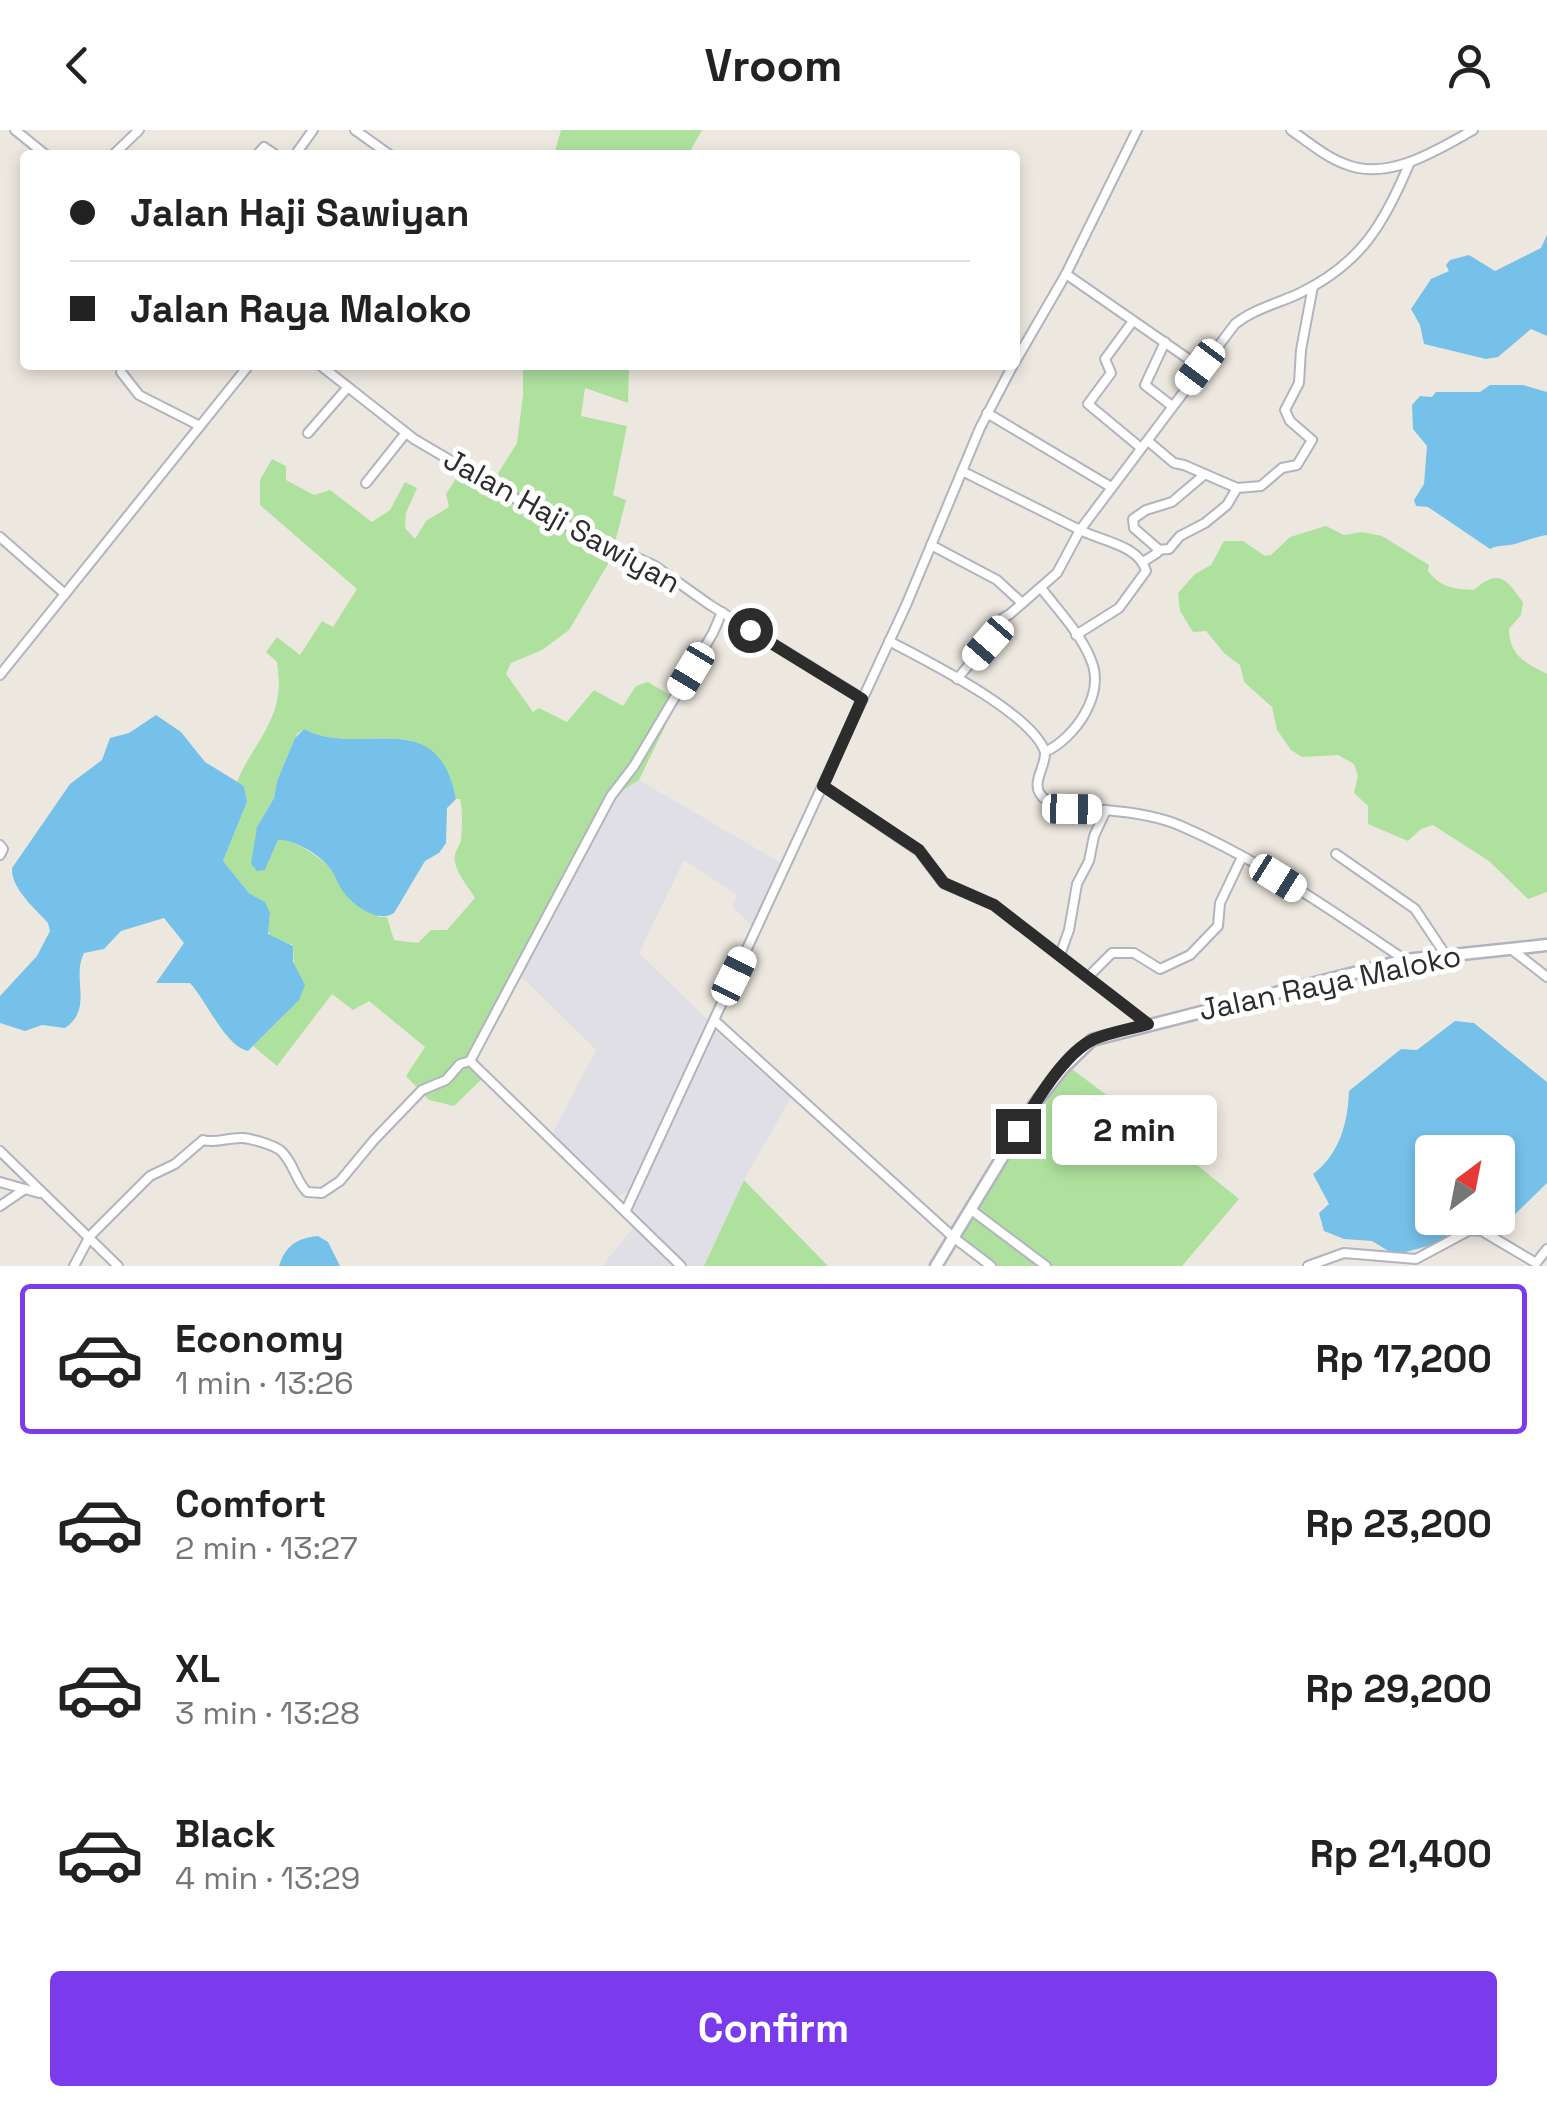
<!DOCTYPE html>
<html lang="en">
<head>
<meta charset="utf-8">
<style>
	:root { --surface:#fff; --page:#f6f6f6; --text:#222; --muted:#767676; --line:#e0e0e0; --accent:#7c3aed }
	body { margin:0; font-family:"Space Grotesk",sans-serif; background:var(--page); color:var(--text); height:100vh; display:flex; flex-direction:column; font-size:38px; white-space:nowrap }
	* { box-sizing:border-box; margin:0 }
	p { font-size:32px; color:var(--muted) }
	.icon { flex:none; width:55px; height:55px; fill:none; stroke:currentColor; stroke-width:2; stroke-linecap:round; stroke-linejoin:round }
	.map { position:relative; height:1136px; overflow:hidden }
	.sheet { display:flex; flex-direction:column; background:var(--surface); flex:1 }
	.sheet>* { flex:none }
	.guide { position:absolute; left:20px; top:20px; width:1000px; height:220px; border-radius:10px; box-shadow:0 5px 15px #0003; display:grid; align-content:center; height:220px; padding:0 50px; background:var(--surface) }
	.needle { width:65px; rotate:32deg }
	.controls { position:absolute; left:1415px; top:1005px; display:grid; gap:20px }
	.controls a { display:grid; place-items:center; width:100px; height:100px; border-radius:10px; background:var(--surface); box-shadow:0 5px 15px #0003; font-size:50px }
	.end { position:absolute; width:45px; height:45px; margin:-22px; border:12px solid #2c2c2c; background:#fff; box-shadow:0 0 0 5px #fff }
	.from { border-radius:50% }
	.bubble { position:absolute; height:70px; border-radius:10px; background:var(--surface); box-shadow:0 5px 15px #0003; font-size:32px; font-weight:700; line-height:70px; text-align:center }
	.car { position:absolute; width:30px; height:60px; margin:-30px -15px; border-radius:12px; box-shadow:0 0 8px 2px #0007; background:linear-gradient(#fff 24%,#345 0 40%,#fff 0 76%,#345 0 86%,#fff 0) }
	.guide b { display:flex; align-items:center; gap:35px; height:95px; font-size:38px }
	.guide b+b { border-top:2px solid var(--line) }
	.guide i { width:25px; height:25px; background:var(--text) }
	ul { padding:18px 0 0; list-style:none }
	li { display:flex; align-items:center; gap:30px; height:150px; margin:0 20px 15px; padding:0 30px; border:5px solid transparent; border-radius:10px }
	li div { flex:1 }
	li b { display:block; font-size:38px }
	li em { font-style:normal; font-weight:700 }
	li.selected { border-color:var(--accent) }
	li>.icon { width:90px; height:90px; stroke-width:1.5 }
	.button { display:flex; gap:20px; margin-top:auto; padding:20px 50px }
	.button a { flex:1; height:115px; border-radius:10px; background:var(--accent); color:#fff; font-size:40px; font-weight:700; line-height:115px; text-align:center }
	header { display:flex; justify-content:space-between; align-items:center; height:130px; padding:0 50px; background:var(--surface); font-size:45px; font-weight:700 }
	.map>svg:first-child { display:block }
	.industrial { fill:#e1dfe6 }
	.green { fill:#aee19e; fill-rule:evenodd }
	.water { fill:#76c1ea; fill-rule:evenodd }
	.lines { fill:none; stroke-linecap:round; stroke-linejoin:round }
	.street-casing { stroke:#b2b3bf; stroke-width:12 }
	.secondary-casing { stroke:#b2b3bf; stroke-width:15 }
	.street { stroke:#fff; stroke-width:8 }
	.secondary { stroke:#fff; stroke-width:10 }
	.route { stroke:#2c2c2c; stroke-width:12 }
	.labels { text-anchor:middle; stroke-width:10; stroke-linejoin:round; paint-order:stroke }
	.street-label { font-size:30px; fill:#2c2c2c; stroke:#fff }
</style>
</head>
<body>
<header><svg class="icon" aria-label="back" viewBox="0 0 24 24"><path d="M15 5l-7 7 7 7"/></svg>Vroom<svg class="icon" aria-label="person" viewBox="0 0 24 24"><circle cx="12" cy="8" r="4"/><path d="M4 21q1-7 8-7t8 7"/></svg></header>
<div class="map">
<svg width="1547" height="1136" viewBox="0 0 1547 1136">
	<rect width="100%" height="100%" fill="#ede8df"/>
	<g class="industrial">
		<path d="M639 650 781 733 753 797 732 776 737 765 684 730 639 823 709 891 628 1062 615 1068 552 1004 596 920 521 846 616 665Z"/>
		<path d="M714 900 791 968 744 1050 704 1136H685L632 1084 630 1076Z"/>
		<path d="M634 1097 675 1136H602Z"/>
	</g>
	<g class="green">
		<path d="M561 0H702L688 25H554Z"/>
		<path d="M523 235H629L628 273 585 258 581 286 627 296 613 365 626 370 614 416 532 378 494 350 517 313 523 265Z"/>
		<path d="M272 329 286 336V350L314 365 330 360 372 392 390 380 405 352 417 358 406 383 405 398 415 409 426 391 449 377 446 364 459 344 492 357 532 383 615 422 569 500 542 520 511 533 506 544 533 582 539 578 567 592 594 560 623 576 636 556 648 552 678 570 639 650 616 665 475 933 487 944 454 976 429 970 406 946 425 917 369 871 353 880 332 864 277 936 253 916 284 885 294 836 293 815 270 807 267 796 270 788 223 731 247 672 244 656 237 652C248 623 275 596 278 564 280 554 278 542 277 532L266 522 277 507 300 525 322 491 333 497 357 459 260 375V350ZM304 599C362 629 437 572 456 669H460C463 682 462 696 461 709 460 717 453 722 455 732 457 744 469 758 475 768L447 800H431L418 813 394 810 387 787H379C355 764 313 710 278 710L265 740 257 697 274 668 277 651 292 615 297 604Z"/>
		<path d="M1326 396 1344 405 1362 402 1382 406 1429 435 1428 441C1441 458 1454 459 1474 460 1499 438 1505 448 1523 472L1521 485 1509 499C1509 525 1525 533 1547 544V762L1528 769 1489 731 1433 695 1421 699 1408 711 1368 694V676L1354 663 1358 646 1354 634 1338 625 1302 627 1291 620 1277 600 1272 577 1244 552 1240 535 1225 524 1206 501 1193 502 1180 481 1178 463 1195 444 1211 435 1224 411H1243L1265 426 1271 425 1290 407Z"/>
		<path d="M1069 937 1155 1001 1239 1069 1182 1136H997L959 1108Z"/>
		<path d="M744 1050 828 1136H704Z"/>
	</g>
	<g class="water">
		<path d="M1547 105V206L1531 199 1498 227 1486 229 1424 214 1420 195 1411 179 1431 149 1449 141 1446 135 1450 130 1469 125 1495 141 1541 118Z"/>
		<path d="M1490 255H1523L1547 262V405C1537 406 1526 411 1515 414 1505 417 1500 414 1490 419L1428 377 1416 376 1414 370 1424 354 1427 316 1413 299 1412 275 1420 266 1432 267 1436 262H1480Z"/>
		<path d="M156 585 181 602 205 632 244 656 247 672 223 731 250 764 265 772 270 783 268 804 293 816V832L305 855 299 870 248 921C225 916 206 870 190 853H156L184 813 164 788 121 801 104 819 84 823C71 849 94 878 65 898L42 895 25 901 0 893V866L37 826 50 801 48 793C35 778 11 759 12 738L70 654 102 630 110 608 129 603Z"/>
		<path d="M304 599C361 629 438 572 456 669L447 678 446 713 439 723 425 731 394 783C378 793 356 777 345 764 337 755 336 744 328 736 317 723 295 710 278 710L265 740 257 741 251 734 257 697 274 668 277 651 295 608Z"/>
		<path d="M1455 891 1474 893 1547 952V1053L1500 1099 1480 1089 1450 1100 1442 1112 1395 1125 1372 1111 1344 1109 1324 1101 1319 1083 1329 1074 1313 1044C1339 1025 1348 993 1349 961L1401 919 1417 920ZM1432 1022H1498V1088H1432Z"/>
		<path d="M318 1106 328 1112 340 1136H279C285 1116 297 1108 318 1106Z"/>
	</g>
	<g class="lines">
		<defs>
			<g id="street">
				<path d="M15 0 46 25"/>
				<path d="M355 0 390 25"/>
				<path d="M1291 0C1308 12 1326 27 1345 34 1388 52 1437 20 1473 0"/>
				<path d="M113 25 139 0"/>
				<path d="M257 25 264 17 276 25"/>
				<path d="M295 25 313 0"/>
				<path d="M1066 144 1200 237"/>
				<path d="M1133 191 1105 229 1111 243 1088 274 1141 318"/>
				<path d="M1165 212 1145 255 1172 276"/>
				<path d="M1015 232 1066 144 1137 0"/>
				<path d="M122 235 121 242 139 265 200 296"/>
				<path d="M320 235 414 309 540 383 655 436 710 475 863 569"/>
				<path d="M987 283 1111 357"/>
				<path d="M308 303 348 257"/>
				<path d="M1148 311 1174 333 1184 335 1237 358 1261 356 1282 338 1297 335 1312 310 1290 291 1285 280 1299 253 1301 220 1313 156"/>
				<path d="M962 341 1080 400 1235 194C1254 179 1276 174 1298 164 1361 134 1384 94 1410 32"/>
				<path d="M366 353 405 304"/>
				<path d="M0 407 65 464"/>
				<path d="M931 415 997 450 1022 473"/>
				<path d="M1157 420 1169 419 1180 406 1205 393 1227 375 1237 358"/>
				<path d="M1143 432 1157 423V418L1134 398 1133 389 1146 380 1172 372 1204 345"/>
				<path d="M1041 458C1058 480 1081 504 1091 530 1106 564 1075 608 1045 622"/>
				<path d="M889 511C927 531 1032 583 1045 622 1046 639 1027 656 1046 670 1063 683 1086 678 1105 680 1129 682 1159 686 1181 696 1260 730 1334 782 1405 830"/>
				<path d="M0 545 249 235"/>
				<path d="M957 549 989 511 995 493 1010 484 1057 443 1080 400C1101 411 1139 415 1146 441L1119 478 1076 505"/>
				<path d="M823 656 919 721 943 753 994 775 1148 894"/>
				<path d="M0 715 3 719 0 725"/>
				<path d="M1336 724 1415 779 1445 824"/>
				<path d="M1511 819 1547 847"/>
				<path d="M1060 825 1069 800 1077 754 1089 731 1094 706 1106 680"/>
				<path d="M1088 847 1112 823H1134L1160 839 1190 825 1218 796 1220 773 1242 727"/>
				<path d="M715 891 953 1107 991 1136"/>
				<path d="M470 931 681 1136"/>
				<path d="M0 1021 118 1136"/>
				<path d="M0 1052 39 1063"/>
				<path d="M0 1076 25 1059"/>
				<path d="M970 1079 1046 1136"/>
				<path d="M626 1080 907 473 980 298 1013 235"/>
				<path d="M74 1136 90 1106 150 1046 175 1034 203 1010C217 1014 228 1007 243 1008 253 1009 274 1015 281 1021 294 1033 295 1050 307 1062L322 1063 340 1051 374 1010 422 960 446 950 460 934 470 931 611 666 634 636 713 503 722 482"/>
				<path d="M1308 1136 1344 1123 1416 1129 1470 1100 1482 1101 1536 1133 1547 1119"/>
			</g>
			<path id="secondary" d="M936 1136 1034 975 1063 938 1092 910 1405 830 1547 815"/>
		</defs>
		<use href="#street" class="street-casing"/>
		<use href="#secondary" class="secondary-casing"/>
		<use href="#street" class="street"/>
		<use href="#secondary" class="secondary"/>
	</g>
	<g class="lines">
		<path class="route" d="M750 500 862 569 823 656 919 720 944 753 994 775 1148 894C1131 899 1111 902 1094 909 1064 923 1035 973 1018 1001"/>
	</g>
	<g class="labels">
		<g class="street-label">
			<text transform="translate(562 391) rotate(29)" y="10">Jalan Haji Sawiyan</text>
			<text transform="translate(1330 853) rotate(-12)" y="10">Jalan Raya Maloko</text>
		</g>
	</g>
</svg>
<div class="controls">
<a><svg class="needle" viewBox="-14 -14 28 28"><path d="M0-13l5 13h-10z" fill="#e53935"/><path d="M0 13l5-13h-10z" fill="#767676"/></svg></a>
</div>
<i class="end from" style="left:750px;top:500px"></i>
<i class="end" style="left:1018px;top:1001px"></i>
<div class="bubble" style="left:1052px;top:965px;width:165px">2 min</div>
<i class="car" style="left:1200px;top:237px;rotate:217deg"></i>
<i class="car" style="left:988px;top:513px;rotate:221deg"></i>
<i class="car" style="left:691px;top:541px;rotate:211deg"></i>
<i class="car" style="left:1072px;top:679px;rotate:91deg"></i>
<i class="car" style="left:1278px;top:748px;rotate:122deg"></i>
<i class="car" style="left:734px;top:846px;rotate:26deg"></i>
<div class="guide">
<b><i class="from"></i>Jalan Haji Sawiyan</b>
<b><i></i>Jalan Raya Maloko</b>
</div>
</div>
<section class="sheet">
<ul>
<li class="selected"><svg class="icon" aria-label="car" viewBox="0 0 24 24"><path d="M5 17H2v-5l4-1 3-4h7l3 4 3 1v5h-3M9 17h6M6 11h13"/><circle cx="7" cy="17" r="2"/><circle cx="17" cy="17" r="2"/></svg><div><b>Economy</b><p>1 min · 13:26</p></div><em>Rp 17,200</em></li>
<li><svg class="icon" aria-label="car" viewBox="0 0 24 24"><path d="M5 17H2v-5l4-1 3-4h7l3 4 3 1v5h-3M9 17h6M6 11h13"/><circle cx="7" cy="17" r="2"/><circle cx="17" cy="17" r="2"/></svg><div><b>Comfort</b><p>2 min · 13:27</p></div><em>Rp 23,200</em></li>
<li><svg class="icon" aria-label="car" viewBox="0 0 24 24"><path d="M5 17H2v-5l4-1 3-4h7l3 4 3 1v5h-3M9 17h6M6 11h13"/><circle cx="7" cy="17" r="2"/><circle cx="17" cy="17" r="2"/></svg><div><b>XL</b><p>3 min · 13:28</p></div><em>Rp 29,200</em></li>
<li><svg class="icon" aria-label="car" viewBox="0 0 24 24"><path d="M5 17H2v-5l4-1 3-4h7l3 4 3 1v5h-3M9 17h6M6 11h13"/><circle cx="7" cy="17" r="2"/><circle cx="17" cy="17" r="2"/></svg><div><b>Black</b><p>4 min · 13:29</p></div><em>Rp 21,400</em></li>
</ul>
<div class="button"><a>Confirm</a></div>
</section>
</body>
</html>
